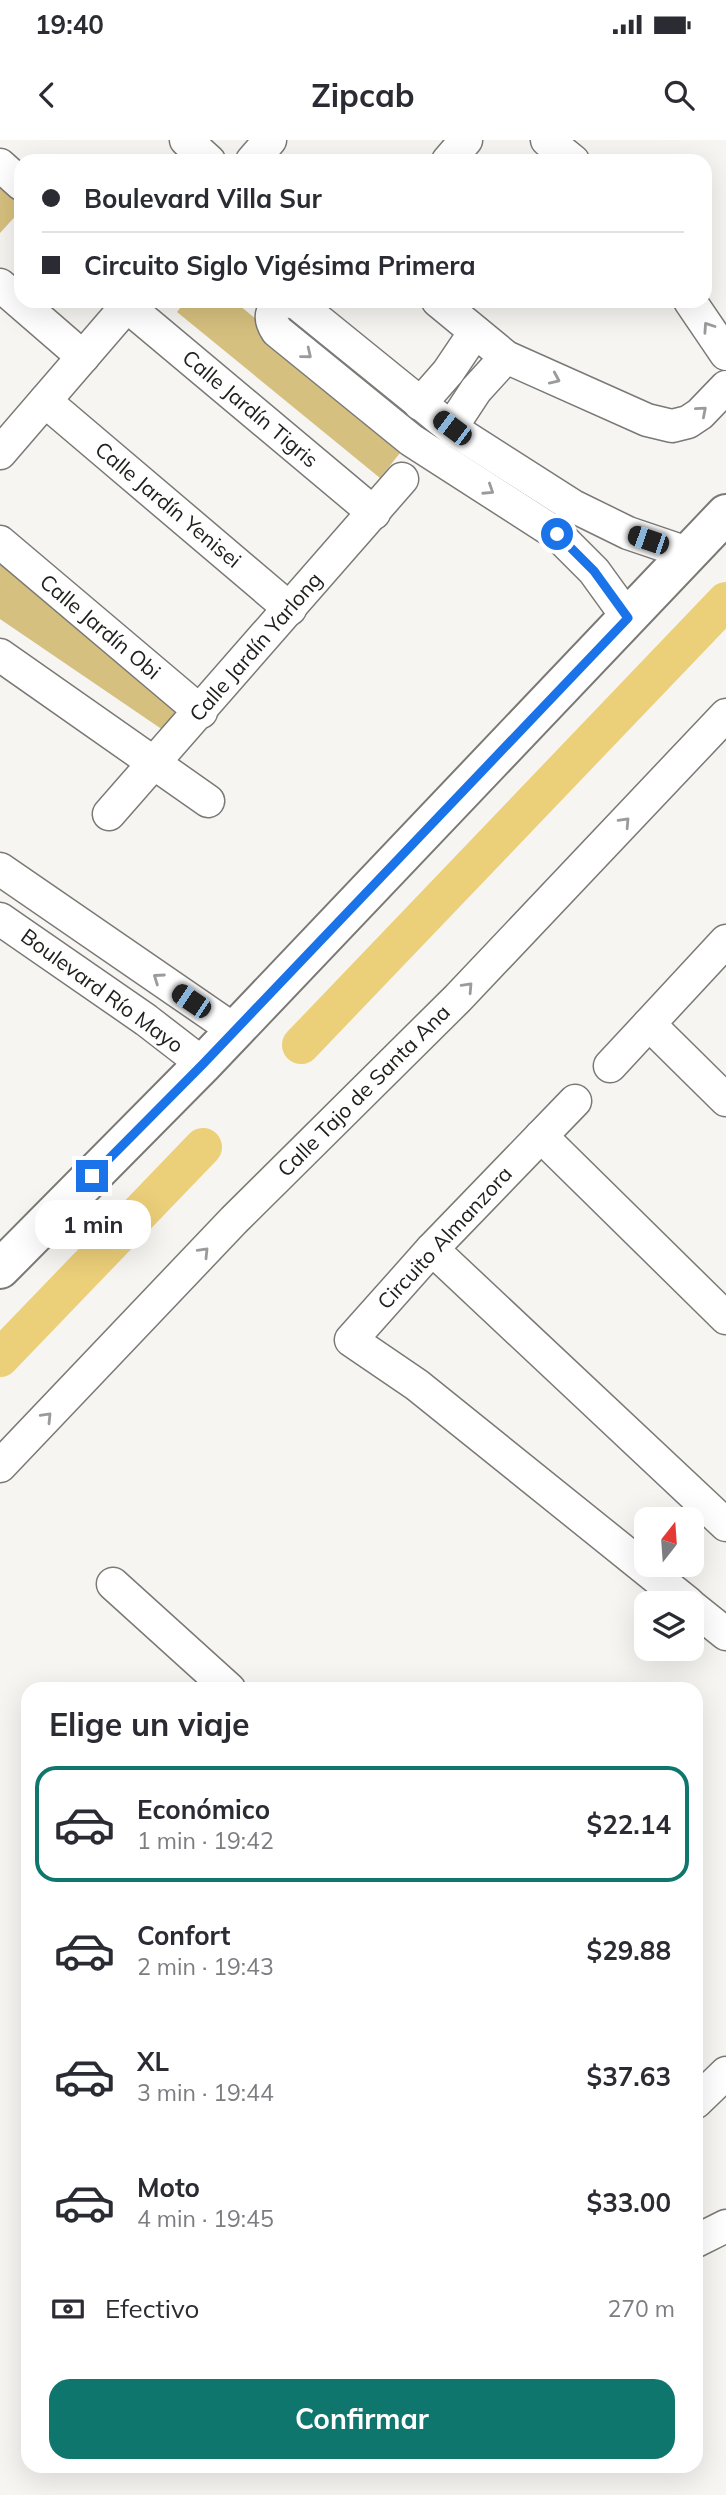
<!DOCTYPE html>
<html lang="es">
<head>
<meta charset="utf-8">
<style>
	:root { --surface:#fff; --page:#f7f7f7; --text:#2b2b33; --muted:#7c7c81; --line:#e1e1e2; --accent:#0f766e }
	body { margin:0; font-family:Mulish,sans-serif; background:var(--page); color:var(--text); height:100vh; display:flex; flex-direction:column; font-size:26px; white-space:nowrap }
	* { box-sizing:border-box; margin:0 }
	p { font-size:23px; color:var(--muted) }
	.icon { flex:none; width:38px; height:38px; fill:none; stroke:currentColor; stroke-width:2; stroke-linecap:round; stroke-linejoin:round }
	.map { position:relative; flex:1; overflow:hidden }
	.details { position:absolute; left:21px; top:1542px; width:682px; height:791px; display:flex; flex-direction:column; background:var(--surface); border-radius:21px; box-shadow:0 7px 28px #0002 }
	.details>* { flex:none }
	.hud { position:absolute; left:14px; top:14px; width:698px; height:154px; border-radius:21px; box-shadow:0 7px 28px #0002; display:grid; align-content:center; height:154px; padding:0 28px; background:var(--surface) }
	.needle { width:46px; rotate:17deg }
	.controls { position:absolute; left:634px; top:1367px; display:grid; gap:14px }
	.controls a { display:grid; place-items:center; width:70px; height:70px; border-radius:14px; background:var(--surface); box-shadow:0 7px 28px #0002; font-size:35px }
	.end { position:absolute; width:32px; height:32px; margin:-16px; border:9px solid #1a73e8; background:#fff; box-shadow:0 0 0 4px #fff }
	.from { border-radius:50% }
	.bubble { position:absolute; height:49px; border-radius:21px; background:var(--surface); box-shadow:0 7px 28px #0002; font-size:23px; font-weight:700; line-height:49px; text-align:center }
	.car { position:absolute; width:21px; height:42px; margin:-21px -10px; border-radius:9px; box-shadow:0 0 5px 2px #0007; background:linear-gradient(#222 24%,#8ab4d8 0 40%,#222 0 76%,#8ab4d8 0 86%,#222 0) }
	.hud b { display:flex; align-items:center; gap:24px; height:66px; font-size:26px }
	.hud b+b { border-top:2px solid var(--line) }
	.hud i { width:18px; height:18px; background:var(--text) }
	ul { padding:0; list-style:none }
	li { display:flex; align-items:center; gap:21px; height:116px; margin:0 14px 10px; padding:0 14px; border:4px solid transparent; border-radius:21px }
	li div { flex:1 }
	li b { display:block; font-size:26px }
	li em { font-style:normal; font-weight:700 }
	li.active { border-color:var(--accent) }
	li>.icon { width:63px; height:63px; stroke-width:1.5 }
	h2 { padding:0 28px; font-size:32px; line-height:84px }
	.pay { display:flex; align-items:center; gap:18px; height:77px; padding:0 28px; font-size:26px }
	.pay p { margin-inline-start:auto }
	.action { display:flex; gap:14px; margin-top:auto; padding:14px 28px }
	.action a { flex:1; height:80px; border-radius:21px; background:var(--accent); color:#fff; font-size:28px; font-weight:700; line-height:80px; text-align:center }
	.status { display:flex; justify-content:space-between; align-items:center; height:49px; padding:0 35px; background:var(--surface); direction:ltr }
	.status svg { height:19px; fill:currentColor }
	header { display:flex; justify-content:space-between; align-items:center; height:91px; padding:0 28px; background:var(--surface); font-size:32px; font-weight:700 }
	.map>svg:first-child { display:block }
	.green { fill:#d6c07f }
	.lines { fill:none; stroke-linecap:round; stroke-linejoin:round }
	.river { stroke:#eccf79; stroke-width:38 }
	.minor-casing { stroke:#7a7976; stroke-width:35 }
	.major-casing { stroke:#7a7976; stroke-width:42 }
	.minor { stroke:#fff; stroke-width:32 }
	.major { stroke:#fff; stroke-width:38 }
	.oneway { stroke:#9b9b9a }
	.route { stroke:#1a73e8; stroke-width:9 }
	.labels { text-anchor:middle; stroke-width:5; stroke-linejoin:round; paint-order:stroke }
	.street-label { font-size:21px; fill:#20201e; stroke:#fff }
</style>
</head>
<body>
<div class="status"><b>19:40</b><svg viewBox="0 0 49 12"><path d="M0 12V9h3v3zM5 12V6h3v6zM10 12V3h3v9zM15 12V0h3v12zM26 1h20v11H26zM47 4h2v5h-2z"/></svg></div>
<header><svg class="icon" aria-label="back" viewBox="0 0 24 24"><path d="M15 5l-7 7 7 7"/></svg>Zipcab<svg class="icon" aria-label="search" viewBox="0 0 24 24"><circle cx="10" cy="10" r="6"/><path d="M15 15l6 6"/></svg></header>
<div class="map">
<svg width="726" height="2355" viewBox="0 0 726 2355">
	<rect width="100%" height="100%" fill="#f6f5f1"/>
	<g class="green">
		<path d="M0 41 21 60V70L0 93Z"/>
		<path d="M186 161H234L408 303 380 338 177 172Z"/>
		<path d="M0 417 182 569 163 590 0 479Z"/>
	</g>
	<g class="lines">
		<g class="river">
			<path d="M301 905 726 461"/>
			<path d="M0 1218 203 1007"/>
		</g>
		<defs>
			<g id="minor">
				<path d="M186 0 209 21"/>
				<path d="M547 0 573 21"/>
				<path d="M252 21 270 0"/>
				<path d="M448 21 466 0"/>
				<path d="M0 25 21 44"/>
				<path d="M0 145 83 217"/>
				<path d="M285 161 277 164C270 174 270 180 277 191L411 300 557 394 594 431 628 478"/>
				<path d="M288 161 298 164 451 288 573 366 628 393 687 413"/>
				<path d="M438 161 506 217 647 280 672 286 688 282 700 274 726 247"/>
				<path d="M690 161 726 214"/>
				<path d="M127 166 374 373"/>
				<path d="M45 261 290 469"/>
				<path d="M420 264 448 232 475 192"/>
				<path d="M451 288 476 250 506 217"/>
				<path d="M0 313 131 161"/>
				<path d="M0 402 201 572"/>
				<path d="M0 515 208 661"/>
				<path d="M109 674 402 339"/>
				<path d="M0 729 234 890"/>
				<path d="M0 779 146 880 203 924"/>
				<path d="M649 884 726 960"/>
				<path d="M610 926 726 801"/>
				<path d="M575 961 432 1109 351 1200 417 1245 688 1463"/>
				<path d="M541 996 726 1178"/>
				<path d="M432 1109 726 1385"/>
				<path d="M0 1326 234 1080 458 858 726 575"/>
				<path d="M113 1444 229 1549"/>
				<path d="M691 1466 726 1494"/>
				<path d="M696 1962 726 1933"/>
				<path d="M696 2101 726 2086"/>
			</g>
			<path id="major" d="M0 1129 203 924 726 374"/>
		</defs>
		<use href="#minor" class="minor-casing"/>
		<use href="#major" class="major-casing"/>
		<use href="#minor" class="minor"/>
		<use href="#major" class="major"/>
	</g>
	<defs><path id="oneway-chevron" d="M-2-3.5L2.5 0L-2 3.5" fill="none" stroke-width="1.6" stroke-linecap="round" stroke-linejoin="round" transform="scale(1.75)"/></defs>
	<g class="oneway">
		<use href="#oneway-chevron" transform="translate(708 187) rotate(-124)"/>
		<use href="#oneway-chevron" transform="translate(307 214) rotate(39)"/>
		<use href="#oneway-chevron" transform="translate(555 239) rotate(24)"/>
		<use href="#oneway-chevron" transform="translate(702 271) rotate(-41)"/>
		<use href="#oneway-chevron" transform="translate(489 350) rotate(33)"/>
		<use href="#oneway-chevron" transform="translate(625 682) rotate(-47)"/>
		<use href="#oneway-chevron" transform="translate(158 838) rotate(-145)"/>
		<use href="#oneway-chevron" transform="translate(468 847) rotate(-47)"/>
		<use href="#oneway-chevron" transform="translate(204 1112) rotate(-46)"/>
		<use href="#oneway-chevron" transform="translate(47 1277) rotate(-46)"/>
	</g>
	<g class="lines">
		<path class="route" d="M92 1036 203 924 628 478 594 431 557 394"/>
	</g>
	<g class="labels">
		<g class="street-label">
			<text transform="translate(250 269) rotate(40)" y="7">Calle Jardín Tigris</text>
			<text transform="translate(168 365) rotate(40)" y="7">Calle Jardín Yenisei</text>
			<text transform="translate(100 487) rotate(40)" y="7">Calle Jardín Obi</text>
			<text transform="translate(256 507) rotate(-49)" y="7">Calle Jardín Yarlong</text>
			<text transform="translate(102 851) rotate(36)" y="7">Boulevard Río Mayo</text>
			<text transform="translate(364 951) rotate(-45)" y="7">Calle Tajo de Santa Ana</text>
			<text transform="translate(445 1098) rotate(-47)" y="7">Circuito Almanzora</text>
		</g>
	</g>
</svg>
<div class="controls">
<a><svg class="needle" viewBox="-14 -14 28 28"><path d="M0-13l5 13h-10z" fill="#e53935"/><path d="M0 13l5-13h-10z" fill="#7c7c81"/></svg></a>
<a><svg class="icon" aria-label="layers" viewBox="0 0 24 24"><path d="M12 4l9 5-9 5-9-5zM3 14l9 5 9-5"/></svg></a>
</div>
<i class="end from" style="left:557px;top:394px"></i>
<i class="end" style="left:92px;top:1036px"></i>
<div class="bubble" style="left:35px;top:1060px;width:116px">1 min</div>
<i class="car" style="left:452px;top:288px;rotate:307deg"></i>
<i class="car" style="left:648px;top:400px;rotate:289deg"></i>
<i class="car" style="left:191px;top:861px;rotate:304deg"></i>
<div class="hud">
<b><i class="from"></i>Boulevard Villa Sur</b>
<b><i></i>Circuito Siglo Vigésima Primera</b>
</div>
<section class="details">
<h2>Elige un viaje</h2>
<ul>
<li class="active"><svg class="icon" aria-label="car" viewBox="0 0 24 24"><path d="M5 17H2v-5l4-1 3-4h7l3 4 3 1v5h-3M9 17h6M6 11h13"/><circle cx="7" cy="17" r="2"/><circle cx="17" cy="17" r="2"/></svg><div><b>Económico</b><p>1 min · 19:42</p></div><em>$22.14</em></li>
<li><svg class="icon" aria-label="car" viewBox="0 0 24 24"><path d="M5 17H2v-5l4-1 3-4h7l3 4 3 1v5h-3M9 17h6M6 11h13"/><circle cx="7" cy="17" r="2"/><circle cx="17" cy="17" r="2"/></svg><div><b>Confort</b><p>2 min · 19:43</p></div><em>$29.88</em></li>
<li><svg class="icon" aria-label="car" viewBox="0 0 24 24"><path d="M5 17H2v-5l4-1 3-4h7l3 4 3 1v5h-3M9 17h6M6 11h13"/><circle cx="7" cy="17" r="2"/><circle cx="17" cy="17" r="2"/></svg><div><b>XL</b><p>3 min · 19:44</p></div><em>$37.63</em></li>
<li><svg class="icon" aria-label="car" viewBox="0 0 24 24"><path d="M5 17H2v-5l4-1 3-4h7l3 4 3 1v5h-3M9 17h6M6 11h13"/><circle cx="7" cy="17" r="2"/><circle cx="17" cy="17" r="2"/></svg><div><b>Moto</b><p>4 min · 19:45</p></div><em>$33.00</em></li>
</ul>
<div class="pay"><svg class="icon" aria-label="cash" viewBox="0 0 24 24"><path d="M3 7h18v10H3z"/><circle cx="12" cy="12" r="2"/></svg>Efectivo<p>270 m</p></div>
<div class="action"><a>Confirmar</a></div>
</section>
</div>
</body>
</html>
